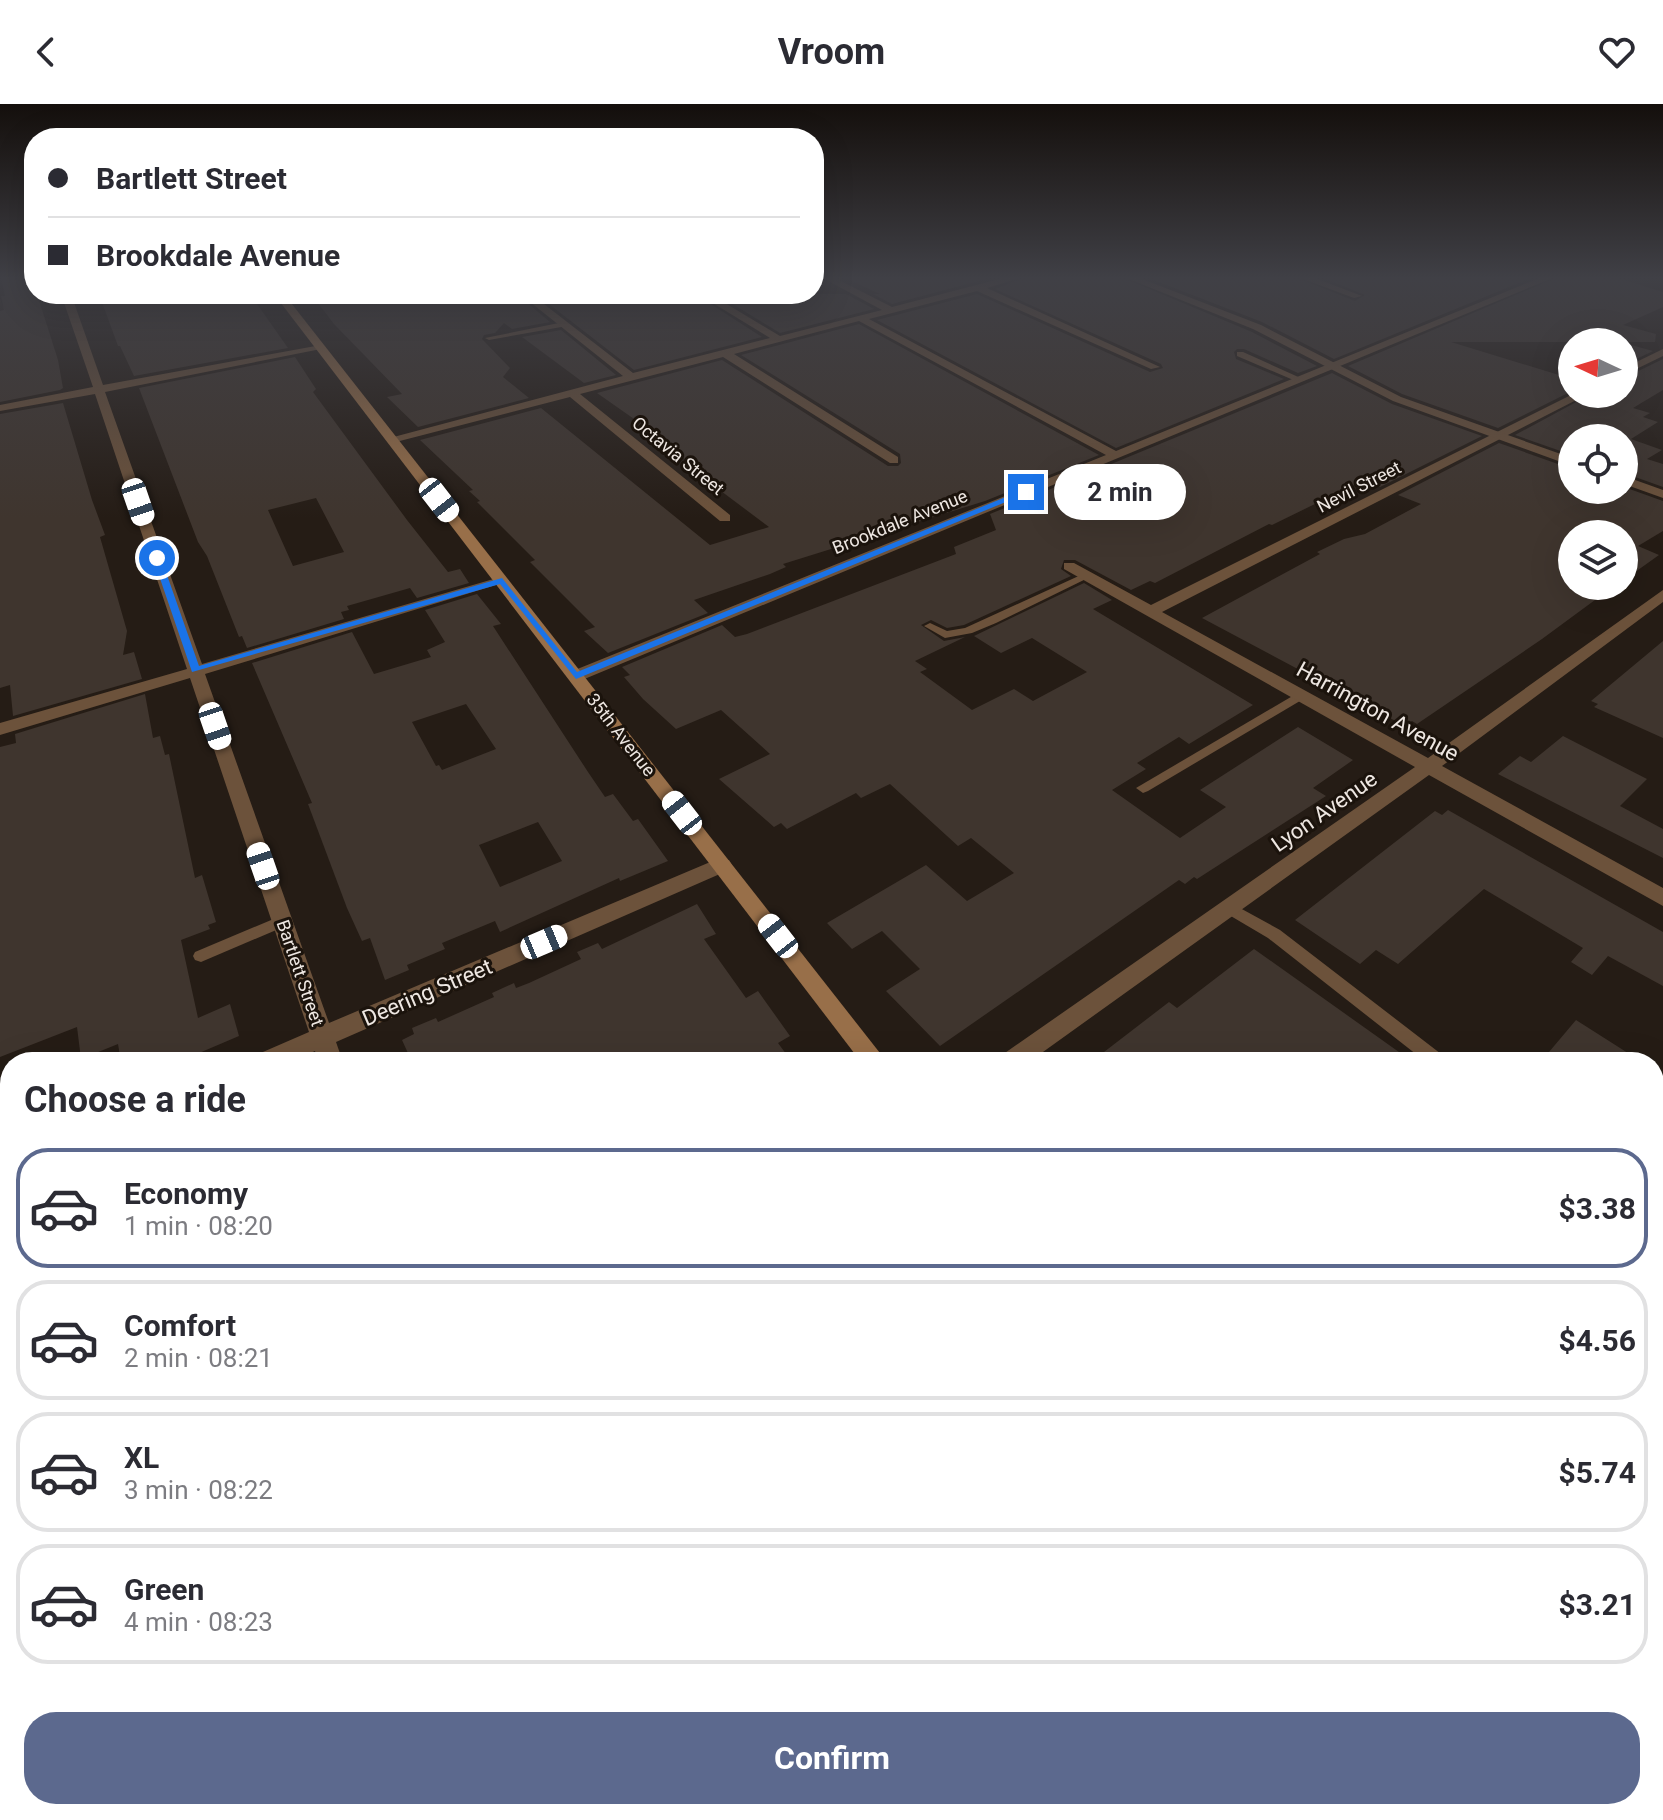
<!DOCTYPE html>
<html lang="en">
<head>
<meta charset="utf-8">
<style>
	:root { --surface:#fff; --page:#f7f7f7; --text:#2b2b33; --muted:#7c7c81; --line:#e1e1e2; --accent:#5c698e }
	body { margin:0; font-family:Roboto,sans-serif; background:var(--page); color:var(--text); height:100vh; display:flex; flex-direction:column; font-size:30px; white-space:nowrap }
	* { box-sizing:border-box; margin:0 }
	p { font-size:26px; color:var(--muted) }
	.icon { flex:none; width:44px; height:44px; fill:none; stroke:currentColor; stroke-width:2; stroke-linecap:round; stroke-linejoin:round }
	.map { position:relative; flex:1; overflow:hidden }
	.details { position:absolute; left:0px; top:948px; width:1664px; height:768px; display:flex; flex-direction:column; background:var(--surface); border-radius:32px 32px 0 0; box-shadow:0 8px 32px #0002 }
	.details>* { flex:none }
	.guide { position:absolute; left:24px; top:24px; width:800px; height:176px; border-radius:32px; box-shadow:0 8px 32px #0002; display:grid; align-content:center; height:176px; padding:0 24px; background:var(--surface) }
	.needle { width:52px; rotate:274deg }
	.fabs { position:absolute; left:1558px; top:224px; display:grid; gap:16px }
	.fabs a { display:grid; place-items:center; width:80px; height:80px; border-radius:50%; background:var(--surface); box-shadow:0 8px 32px #0002; font-size:40px }
	.end { position:absolute; width:36px; height:36px; margin:-18px; border:10px solid #1a73e8; background:#fff; box-shadow:0 0 0 4px #fff }
	.from { border-radius:50% }
	.bubble { position:absolute; height:56px; border-radius:28px; background:var(--surface); box-shadow:0 8px 32px #0002; font-size:26px; font-weight:700; line-height:56px; text-align:center }
	.car { position:absolute; width:24px; height:48px; margin:-24px -12px; border-radius:10px; box-shadow:0 0 6px 2px #0007; background:linear-gradient(#fff 24%,#345 0 40%,#fff 0 76%,#345 0 86%,#fff 0) }
	.guide b { display:flex; align-items:center; gap:28px; height:76px; font-size:30px }
	.guide b+b { border-top:2px solid var(--line) }
	.guide i { width:20px; height:20px; background:var(--text) }
	ul { padding:0; list-style:none }
	li { display:flex; align-items:center; gap:24px; height:120px; margin:0 16px 12px; padding:0 8px; border:4px solid var(--line); border-radius:32px }
	li div { flex:1 }
	li b { display:block; font-size:30px }
	li em { font-style:normal; font-weight:700 }
	li.on { border-color:var(--accent) }
	li>.icon { width:72px; height:72px; stroke-width:1.5 }
	h2 { padding:0 24px; font-size:36px; line-height:96px }
	.button { display:flex; gap:16px; margin-top:auto; padding:16px 24px }
	.button a { flex:1; height:92px; border-radius:32px; background:var(--accent); color:#fff; font-size:32px; font-weight:700; line-height:92px; text-align:center }
	header { display:flex; justify-content:space-between; align-items:center; height:104px; padding:0 24px; background:var(--surface); font-size:36px; font-weight:700 }
	.map>svg:first-child { display:block }
	.building { fill:#3f352e; fill-rule:evenodd }
	.lines { fill:none; stroke-linecap:round; stroke-linejoin:round }
	.service { fill:#6c523b; fill-rule:evenodd }
	.minor { fill:#6c523b; fill-rule:evenodd }
	.tertiary { fill:#6c523b; fill-rule:evenodd }
	.secondary { fill:#986f49; fill-rule:evenodd }
	.route { fill:#1a73e8 }
	.labels { text-anchor:middle; stroke-width:6; stroke-linejoin:round; paint-order:stroke }
	.far-street-label { font-size:18px; fill:#eee7e2; stroke:#1b130c }
	.street-label { font-size:22px; fill:#eee7e2; stroke:#1b130c }
</style>
</head>
<body>
<header><svg class="icon" aria-label="back" viewBox="0 0 24 24"><path d="M15 5l-7 7 7 7"/></svg>Vroom<svg class="icon" aria-label="heart" viewBox="0 0 24 24"><path d="M12 20l-8-8c-3-5 5-10 8-4 3-6 11-1 8 4z"/></svg></header>
<div class="map">
<svg width="1663" height="1716" viewBox="0 0 1663 1716">
	<rect width="100%" height="100%" fill="#251c15"/>
	<g class="building">
		<path d="M1 173H32L34 190H37L58 256 63 284 60 286 0 298V207L4 206 1 192H5Z"/>
		<path d="M843 173H994L892 200 873 190H880Z"/>
		<path d="M1026 173H1121L1252 228 1317 262 1298 269 1244 245H1237L1234 248 1236 255 1284 275 1116 344 877 216 977 190 1150 268 1163 264 1161 260 995 185Z"/>
		<path d="M1146 173H1295L1355 197 1365 191 1321 173H1533L1334 255 1262 218Z"/>
		<path d="M1558 173H1615L1663 188V203L1623 221 1656 230 1655 238H1451L1572 275V287L1498 324 1402 290 1348 262Z"/>
		<path d="M99 190H250L288 244 134 272 120 242H118Z"/>
		<path d="M311 190H517L550 218 512 225 504 219 495 229 484 231 482 235 510 264 503 273 529 294 418 323 387 293 402 290 334 220Z"/>
		<path d="M536 190H695L762 233 634 266Z"/>
		<path d="M716 190H846L874 205 780 229Z"/>
		<path d="M859 220 1099 351 985 397 783 460 786 463 770 470 694 496 708 509 608 549 584 527 595 523 530 458 535 456 477 398 480 397 469 387 473 386 420 336 541 304 710 441 769 423 681 357 686 356 671 344 674 343 597 289 722 256 888 362H898L901 359 900 350 741 251Z"/>
		<path d="M561 226 616 271 584 279 522 233Z"/>
		<path d="M1624 239 1653 247 1624 261Z"/>
		<path d="M295 253 316 285 313 288 407 416 448 468 460 465 469 479 417 494 410 484 347 502 349 506 341 508 344 515 247 544 242 532 239 533 207 452 198 438 139 284ZM316 394 344 448 293 462 268 406Z"/>
		<path d="M1663 255V286L1633 304 1650 309 1643 313 1658 318 1631 335 1662 346 1647 355 1663 360V383L1624 369V334H1572V351L1515 331 1591 290 1624 291V274Z"/>
		<path d="M1332 269 1392 300 1482 332 1380 383 1364 376 1272 421 1269 420 1155 479 1150 477 1131 486 1075 456H1064L1061 465 1071 472 964 521 947 524 931 516 921 521 944 537 965 533 915 557 927 565 920 568 972 606 1014 585 1033 597 1087 568 1032 534 1001 549 974 532 1084 479 1112 496 1093 505 1253 601 1189 640 1179 633 1137 659 1146 665 1112 686 1180 734 1226 703 1200 686 1298 623 1353 656 1313 684 1326 692 1197 775 1194 773 1185 780 1179 776 940 942 886 887 920 865 882 827 852 845 827 819 926 761 967 797 1014 769 971 734 958 742 890 680 861 694 856 689 787 725 781 719 774 723 719 675 770 650 721 606 676 625 643 595 624 573 630 571 622 563 722 521 735 533 747 530 956 450 954 443 996 426 990 410Z"/>
		<path d="M63 299 92 396 105 431 100 433 127 527 123 551 134 548 142 575 13 612 10 581 0 584V310Z"/>
		<path d="M1499 339 1572 365V386H1624V383L1663 397V427L1638 442 1659 451 1624 476V430H1572V482H1614L1542 535 1417 620 1412 617 1405 622 1202 514 1320 450 1317 448 1344 435 1365 430 1421 400 1398 391Z"/>
		<path d="M477 490 501 520 493 522 588 668 605 693 613 690 633 717 638 715 668 757 620 777 619 774 500 828 495 817 442 839 445 845 407 861 409 866 385 876 370 834 362 837 347 804 308 700 312 699 252 559 352 528 374 570 431 553 427 546 445 538 425 506ZM466 600 496 645 442 666 439 661 436 662 412 618ZM538 718 562 757 500 783 479 741Z"/>
		<path d="M1663 537V634L1594 603 1598 600 1591 597Z"/>
		<path d="M145 590 153 634 160 632 165 651 169 650 195 774 202 771 216 818 208 821 210 825 181 836 198 914 230 900 239 932 178 958H121L118 940 81 955 77 923 0 953V643L16 639 15 630Z"/>
		<path d="M1563 632 1647 675 1620 702 1663 725V754L1498 670 1520 652 1531 658Z"/>
		<path d="M1448 706 1663 828V882L1608 852 1592 871 1571 858 1583 844 1484 785 1398 860 1376 846 1360 860 1295 816 1435 707 1442 711Z"/>
		<path d="M697 800 716 830 704 835 746 894 758 887 790 932 778 939 792 958H412L402 936 414 930 412 924 436 914 438 918 494 893 492 889 514 879 516 884 529 879 581 855 577 848 598 839 602 845Z"/>
		<path d="M1254 845 1413 958H1091L1169 898 1177 904Z"/>
		<path d="M1576 916 1642 958H1564L1549 948Z"/>
	</g>
	<g class="lines">
		<g class="service">
			<path d="M564 218 567 222 489 236 485 234Z"/>
			<path d="M1237 248H1243L1305 276 1298 278 1237 252Z"/>
			<path d="M1083 470 1092 472 996 519 972 529 945 534 924 522 930 519 947 527 965 524Z"/>
			<path d="M1301 587 1305 588V594L1148 687 1143 689 1136 684Z"/>
			<path d="M1229 798 1280 826 1445 953 1448 958H1426L1268 834 1224 808 1221 804 1224 800Z"/>
			<path d="M283 811 288 813 291 817 288 821 201 858 195 856 193 852 195 848Z"/>
			<path d="M1654 1250 1663 1254V1279L1654 1275Z"/>
		</g>
		<g class="minor">
			<path d="M821 173H833L892 203 1007 173H1023L987 184 1160 263 1151 265 977 187 869 215 1116 347 1542 173H1555L582 576H570L568 572 570 568 1106 351 859 217 734 250 898 353V359H890L723 253 580 290 730 411V417H720L570 293 392 339 386 335 623 272 520 190H531L633 269 770 234 698 190H710L780 232 882 206Z"/>
			<path d="M1298 173H1312L1362 192 1354 194Z"/>
			<path d="M61 190H71L103 281 321 241 326 244 105 288 202 560 497 474 502 473 509 477 205 570 329 919 715 756H729L732 761 729 766 336 938 343 958H319L315 947 289 958H252L256 951 309 928 190 574 0 631V619L187 565 95 290 0 307V301L93 283Z"/>
			<path d="M288 190H306L282 197 277 194Z"/>
			<path d="M1663 245V252L1624 271V264Z"/>
			<path d="M1573 290H1588L1162 508 1428 654 1663 486V498L1442 662 1663 784V802L1429 671 1029 958H998L1002 951 1415 663 1064 465V459H1074L1151 501Z"/>
			<path d="M10 1058V1083L0 1087V1062Z"/>
			<path d="M1663 1668V1716H1640L1636 1706H1654V1672Z"/>
			<path d="M570 1706H608L611 1716H573Z"/>
			<path d="M774 1706H819L815 1716H770Z"/>
		</g>
		<g class="tertiary">
			<path d="M1124 173H1137L1261 221 1401 293 1572 354V362L1393 297 1253 225Z"/>
			<path d="M1624 372 1663 386V394L1624 380Z"/>
		</g>
		<g class="secondary">
			<path d="M274 190H284L887 958H861Z"/>
			<path d="M1437 1706H1478L1482 1716H1441Z"/>
		</g>
	</g>
	<linearGradient id="sky" x2="0" y2="1"><stop stop-color="#140f0c"/><stop offset="0.42" stop-color="#404046"/><stop offset="1" stop-color="#404046" stop-opacity="0"/></linearGradient>
	<rect width="1663" height="414" fill="url(#sky)"/>
	<path class="route" d="M1023 386 1030 388 576 575 500 480 192 568 153 454 157 451 161 454 199 562 502 474 577 568Z"/>
	<g class="labels">
		<g class="far-street-label">
			<text transform="translate(678 352) rotate(39)" y="6">Octavia Street</text>
			<text transform="translate(1359 383) rotate(-27)" y="6">Nevil Street</text>
			<text transform="translate(900 418) rotate(-22)" y="6">Brookdale Avenue</text>
			<text transform="translate(621 631) rotate(52)" y="6">35th Avenue</text>
			<text transform="translate(300 869) rotate(71)" y="6">Bartlett Street</text>
		</g>
		<g class="street-label">
			<text transform="translate(1378 607) rotate(29)" y="8">Harrington Avenue</text>
			<text transform="translate(1324 707) rotate(-35)" y="8">Lyon Avenue</text>
			<text transform="translate(427 888) rotate(-23)" y="8">Deering Street</text>
		</g>
	</g>
</svg>
<div class="fabs">
<a><svg class="needle" viewBox="-14 -14 28 28"><path d="M0-13l5 13h-10z" fill="#e53935"/><path d="M0 13l5-13h-10z" fill="#7c7c81"/></svg></a>
<a><svg class="icon" aria-label="locate" viewBox="0 0 24 24"><circle cx="12" cy="12" r="6"/><path d="M12 2v4M12 18v4M2 12h4M18 12h4"/></svg></a>
<a><svg class="icon" aria-label="layers" viewBox="0 0 24 24"><path d="M12 4l9 5-9 5-9-5zM3 14l9 5 9-5"/></svg></a>
</div>
<i class="end from" style="left:157px;top:454px"></i>
<i class="end" style="left:1026px;top:388px"></i>
<div class="bubble" style="left:1054px;top:360px;width:132px">2 min</div>
<i class="car" style="left:439px;top:396px;rotate:142deg"></i>
<i class="car" style="left:138px;top:398px;rotate:161deg"></i>
<i class="car" style="left:215px;top:622px;rotate:161deg"></i>
<i class="car" style="left:682px;top:709px;rotate:322deg"></i>
<i class="car" style="left:263px;top:762px;rotate:341deg"></i>
<i class="car" style="left:778px;top:832px;rotate:322deg"></i>
<i class="car" style="left:544px;top:838px;rotate:67deg"></i>
<div class="guide">
<b><i class="from"></i>Bartlett Street</b>
<b><i></i>Brookdale Avenue</b>
</div>
<section class="details">
<h2>Choose a ride</h2>
<ul>
<li class="on"><svg class="icon" aria-label="car" viewBox="0 0 24 24"><path d="M5 17H2v-5l4-1 3-4h7l3 4 3 1v5h-3M9 17h6M6 11h13"/><circle cx="7" cy="17" r="2"/><circle cx="17" cy="17" r="2"/></svg><div><b>Economy</b><p>1 min · 08:20</p></div><em>$3.38</em></li>
<li><svg class="icon" aria-label="car" viewBox="0 0 24 24"><path d="M5 17H2v-5l4-1 3-4h7l3 4 3 1v5h-3M9 17h6M6 11h13"/><circle cx="7" cy="17" r="2"/><circle cx="17" cy="17" r="2"/></svg><div><b>Comfort</b><p>2 min · 08:21</p></div><em>$4.56</em></li>
<li><svg class="icon" aria-label="car" viewBox="0 0 24 24"><path d="M5 17H2v-5l4-1 3-4h7l3 4 3 1v5h-3M9 17h6M6 11h13"/><circle cx="7" cy="17" r="2"/><circle cx="17" cy="17" r="2"/></svg><div><b>XL</b><p>3 min · 08:22</p></div><em>$5.74</em></li>
<li><svg class="icon" aria-label="car" viewBox="0 0 24 24"><path d="M5 17H2v-5l4-1 3-4h7l3 4 3 1v5h-3M9 17h6M6 11h13"/><circle cx="7" cy="17" r="2"/><circle cx="17" cy="17" r="2"/></svg><div><b>Green</b><p>4 min · 08:23</p></div><em>$3.21</em></li>
</ul>
<div class="button"><a>Confirm</a></div>
</section>
</div>
</body>
</html>
